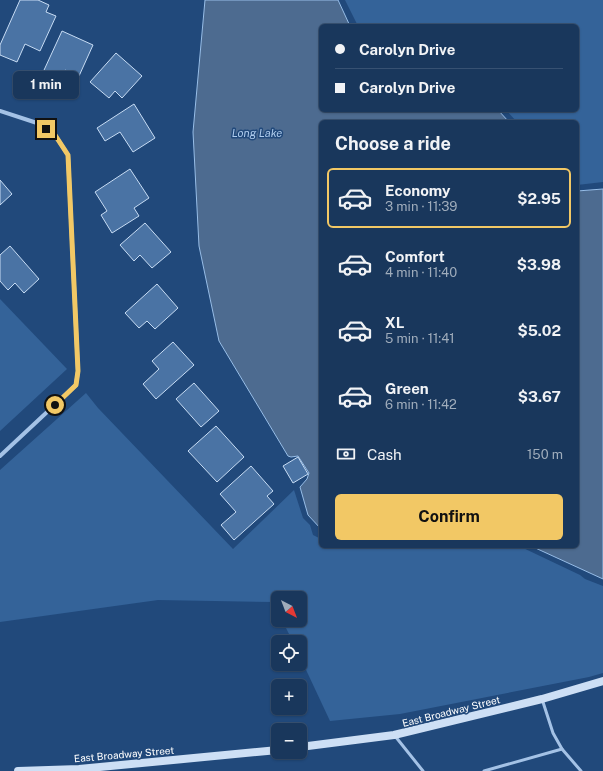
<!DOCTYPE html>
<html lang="en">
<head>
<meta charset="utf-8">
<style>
	:root { --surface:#19375c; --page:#223f62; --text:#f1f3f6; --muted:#9facbb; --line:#375172; --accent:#f2c865 }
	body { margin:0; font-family:"Public Sans",sans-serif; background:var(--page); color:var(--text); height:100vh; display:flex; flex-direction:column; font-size:15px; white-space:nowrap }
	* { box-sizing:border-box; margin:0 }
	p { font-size:13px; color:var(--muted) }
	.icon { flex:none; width:22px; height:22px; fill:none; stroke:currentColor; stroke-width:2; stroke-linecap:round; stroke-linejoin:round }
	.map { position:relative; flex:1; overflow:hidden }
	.drawer { position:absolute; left:319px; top:120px; width:260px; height:428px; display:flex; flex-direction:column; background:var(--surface); border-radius:6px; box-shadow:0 1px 3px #0004,0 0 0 1px var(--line) }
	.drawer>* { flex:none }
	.top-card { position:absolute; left:319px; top:24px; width:260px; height:88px; border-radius:6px; box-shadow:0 1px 3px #0004,0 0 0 1px var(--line); display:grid; align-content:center; height:88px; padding:0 16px; background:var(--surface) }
	.needle { width:26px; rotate:138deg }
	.controls { position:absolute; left:271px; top:591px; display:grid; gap:8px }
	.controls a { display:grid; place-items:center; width:36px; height:36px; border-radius:6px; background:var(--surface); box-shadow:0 1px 3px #0004,0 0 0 1px var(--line); font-size:20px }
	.end { position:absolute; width:18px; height:18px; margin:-9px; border:5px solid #f2c865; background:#111; box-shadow:0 0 0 2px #111 }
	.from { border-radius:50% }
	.bubble { position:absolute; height:28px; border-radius:6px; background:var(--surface); box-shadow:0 1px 3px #0004,0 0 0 1px var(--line); font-size:13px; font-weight:700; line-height:28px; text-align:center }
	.top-card b { display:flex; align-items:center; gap:14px; height:38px; font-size:15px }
	.top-card b+b { border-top:1px solid var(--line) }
	.top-card i { width:10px; height:10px; background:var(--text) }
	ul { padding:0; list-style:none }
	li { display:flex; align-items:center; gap:12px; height:60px; margin:0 8px 6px; padding:0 8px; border:2px solid transparent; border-radius:6px }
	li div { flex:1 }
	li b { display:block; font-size:15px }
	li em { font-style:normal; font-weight:700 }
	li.current { border-color:var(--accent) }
	li>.icon { width:36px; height:36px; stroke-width:1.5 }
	h2 { padding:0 16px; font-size:18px; line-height:48px }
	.pay { display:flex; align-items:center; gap:10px; height:44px; padding:0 16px; font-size:15px }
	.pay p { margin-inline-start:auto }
	.cta { display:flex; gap:8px; margin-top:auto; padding:8px 16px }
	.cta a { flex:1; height:46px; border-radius:6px; background:var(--accent); color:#111; font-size:16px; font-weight:700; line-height:46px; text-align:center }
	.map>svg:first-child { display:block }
	.green { fill:#346399 }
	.water { fill:#4d6b90; stroke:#97bde7 }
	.building { fill:#4a73a4; stroke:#c7dcf4 }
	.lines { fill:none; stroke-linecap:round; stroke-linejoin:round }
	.service { stroke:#a4c2e6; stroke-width:3 }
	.minor { stroke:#a4c2e6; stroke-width:4 }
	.secondary { stroke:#cddff5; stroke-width:8 }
	.route { stroke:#f2c865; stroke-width:5 }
	.labels { text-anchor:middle; stroke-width:3; stroke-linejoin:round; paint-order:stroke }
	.street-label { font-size:10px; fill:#fff; stroke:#21497b }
	.water-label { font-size:11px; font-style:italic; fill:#afcced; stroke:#21497b }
</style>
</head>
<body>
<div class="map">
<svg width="603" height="771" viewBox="0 0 603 771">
	<rect width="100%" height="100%" fill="#21497b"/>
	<g class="green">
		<path d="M345 0H603V182L577 185V122H517L506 110H577V26H358Z"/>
		<path d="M0 299 67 369 0 431Z"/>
		<path d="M86 393 98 408 233 549 294 490 303 518 310 525 313 535 321 539V546H519L580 575 585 579 603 586V673L589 677 400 714 330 721 300 657V642H293L282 620H300V598H278V611L274 602 158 600 0 622V470Z"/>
	</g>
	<g class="water">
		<path d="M205 0H338L350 26H321V110H498L509 122H321V529L308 515 300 487 307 479 309 473 298 456 291 457 288 456 219 341 199 246 193 132Z"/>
		<path d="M603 189V579L531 546H577V191Z"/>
	</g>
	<g class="building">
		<path d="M20 0H38L49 5 46 12 56 16 40 51 25 44 17 62 0 55V45Z"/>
		<path d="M62 31 93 45 79 76 65 70 57 89 39 81Z"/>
		<path d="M116 53 142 76 122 98 115 91 109 98 90 82Z"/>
		<path d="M134 104 155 138 133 152 120 132 105 141 97 128Z"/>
		<path d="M130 169 149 198 134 208 139 216 112 233 101 215 107 211 95 192Z"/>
		<path d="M0 180 12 194 0 205Z"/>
		<path d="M145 223 171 252 152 268 140 255 134 261 120 245Z"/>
		<path d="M10 246 39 279 24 293 15 283 8 290 0 281V255Z"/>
		<path d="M157 284 178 308 155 329 147 321 139 328 125 313Z"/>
		<path d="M173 342 194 365 156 399 143 384 159 369 152 361Z"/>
		<path d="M194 383 219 411 201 427 176 399Z"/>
		<path d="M216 426 244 457 217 482 188 451Z"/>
		<path d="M298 457 308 474 293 483 283 466Z"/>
		<path d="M251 466 273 491 267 496 274 504 234 540 221 525 236 512 220 494Z"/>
	</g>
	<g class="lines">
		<g class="service">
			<path d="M542 699 553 733 562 749 581 771"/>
			<path d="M395 736 423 771"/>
			<path d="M484 771 562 749"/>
		</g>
		<path class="minor" d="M0 111 37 123 55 135 68 155 78 371 76 385 0 456"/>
		<g class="secondary">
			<path d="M300 747 394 735 542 699 603 681"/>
			<path d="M18 771 79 769 278 750"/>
		</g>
	</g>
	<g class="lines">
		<path class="route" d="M46 129 55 135 68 155 78 371 76 385 55 405"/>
	</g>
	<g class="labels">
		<g class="street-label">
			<text transform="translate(451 711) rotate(-14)" y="4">East Broadway Street</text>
			<text transform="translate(124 754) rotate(-5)" y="4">East Broadway Street</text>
		</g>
		<g class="water-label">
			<text x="257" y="137">Long Lake</text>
		</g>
	</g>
</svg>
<div class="controls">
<a><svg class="needle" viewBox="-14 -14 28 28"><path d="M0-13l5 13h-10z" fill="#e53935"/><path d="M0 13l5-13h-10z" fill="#9facbb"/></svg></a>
<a><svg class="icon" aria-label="locate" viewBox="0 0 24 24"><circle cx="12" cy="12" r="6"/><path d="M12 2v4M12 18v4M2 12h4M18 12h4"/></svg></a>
<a>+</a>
<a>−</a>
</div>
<i class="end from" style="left:55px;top:405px"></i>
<i class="end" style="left:46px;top:129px"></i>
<div class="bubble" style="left:13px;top:71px;width:66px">1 min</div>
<div class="top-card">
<b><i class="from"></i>Carolyn Drive</b>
<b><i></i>Carolyn Drive</b>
</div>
<section class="drawer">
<h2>Choose a ride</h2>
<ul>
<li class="current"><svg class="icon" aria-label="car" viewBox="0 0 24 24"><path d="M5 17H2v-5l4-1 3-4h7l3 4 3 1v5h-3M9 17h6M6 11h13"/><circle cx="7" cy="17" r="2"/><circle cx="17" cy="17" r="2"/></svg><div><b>Economy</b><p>3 min · 11:39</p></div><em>$2.95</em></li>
<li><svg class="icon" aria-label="car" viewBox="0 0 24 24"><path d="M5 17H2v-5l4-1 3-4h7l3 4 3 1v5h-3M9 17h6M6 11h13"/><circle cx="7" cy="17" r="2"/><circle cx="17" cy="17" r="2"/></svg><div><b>Comfort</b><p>4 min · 11:40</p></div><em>$3.98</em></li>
<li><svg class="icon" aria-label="car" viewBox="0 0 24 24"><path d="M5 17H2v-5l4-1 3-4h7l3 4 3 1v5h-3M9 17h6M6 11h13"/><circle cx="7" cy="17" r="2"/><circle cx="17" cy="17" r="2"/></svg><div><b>XL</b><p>5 min · 11:41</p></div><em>$5.02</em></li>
<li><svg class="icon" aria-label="car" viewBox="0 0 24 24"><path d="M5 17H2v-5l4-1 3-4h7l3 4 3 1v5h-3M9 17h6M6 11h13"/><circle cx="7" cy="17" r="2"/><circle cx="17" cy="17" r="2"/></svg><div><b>Green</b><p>6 min · 11:42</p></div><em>$3.67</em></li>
</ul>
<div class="pay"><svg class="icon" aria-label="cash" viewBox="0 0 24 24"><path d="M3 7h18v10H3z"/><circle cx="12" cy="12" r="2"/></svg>Cash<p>150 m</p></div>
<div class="cta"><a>Confirm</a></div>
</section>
</div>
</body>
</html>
